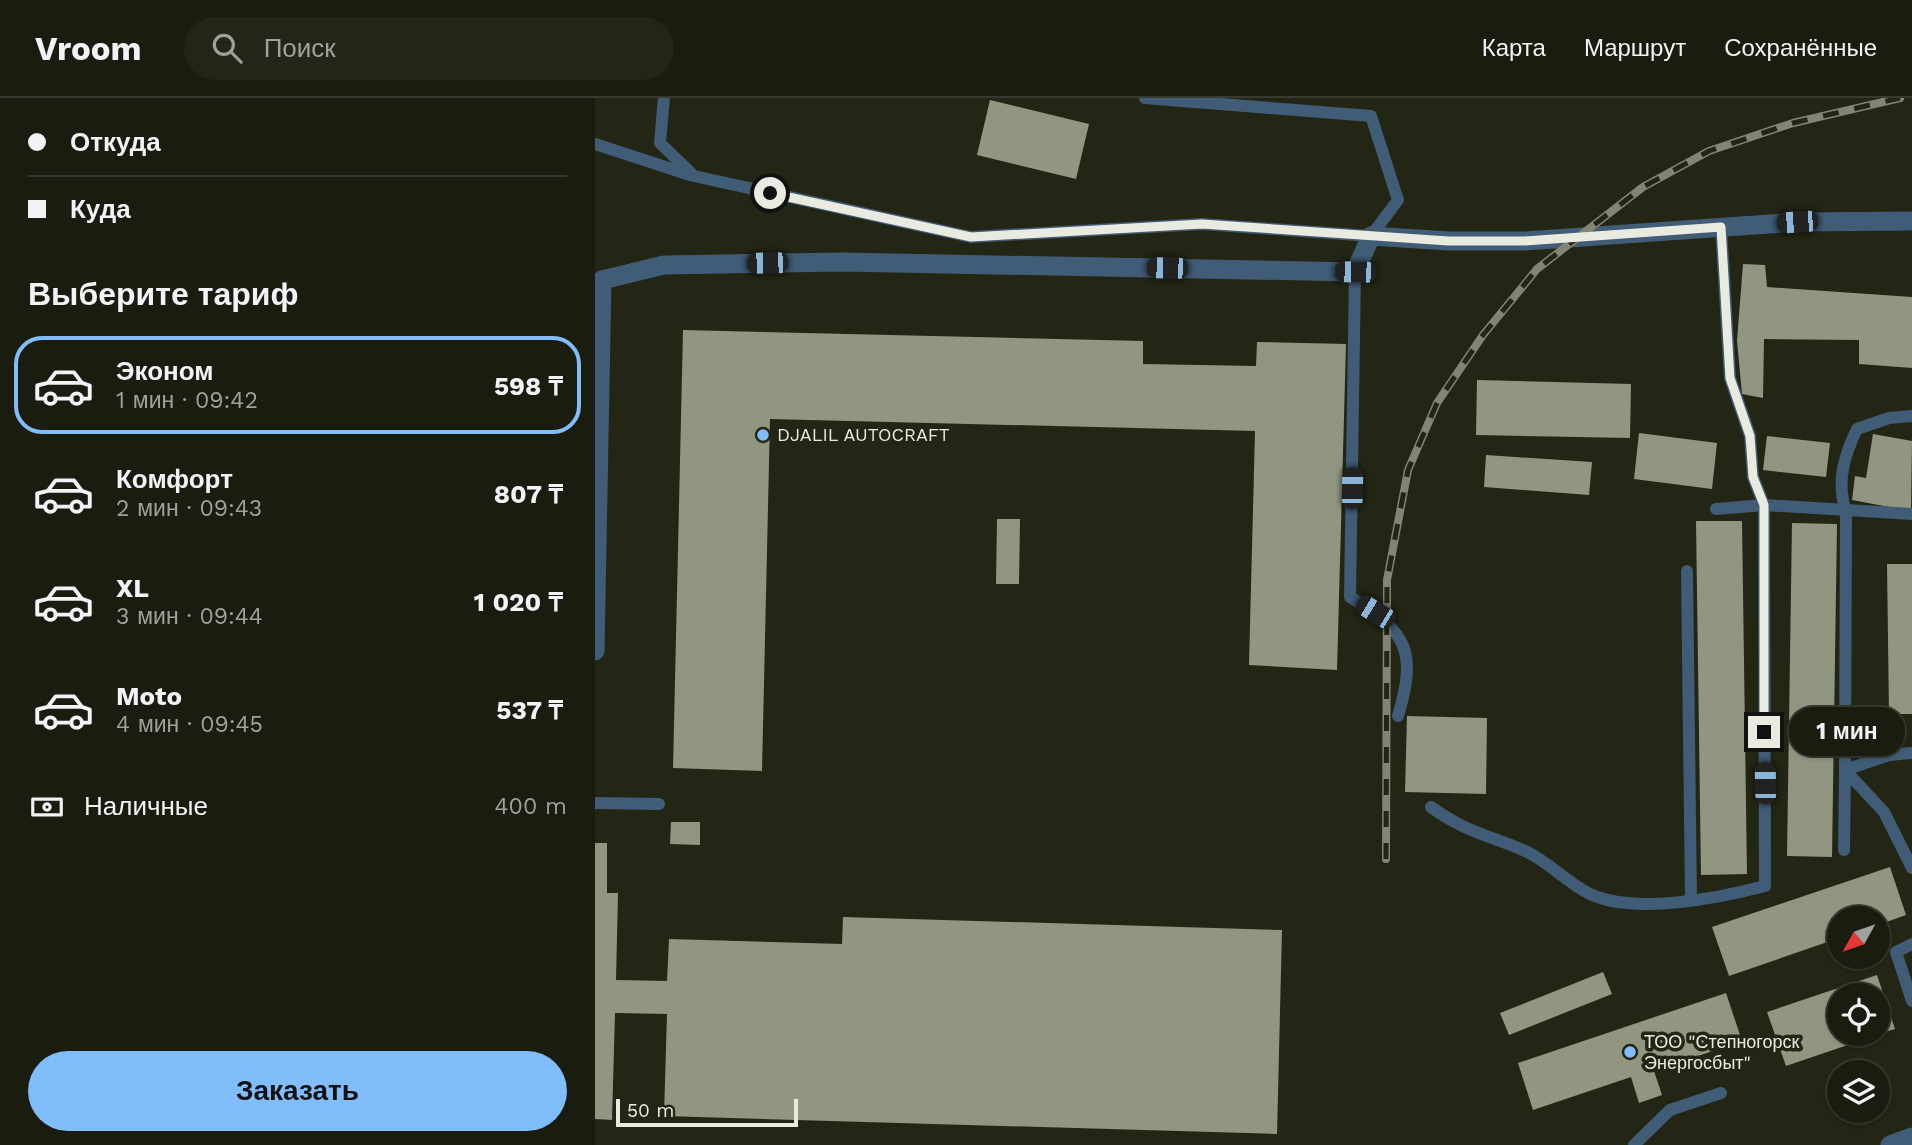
<!DOCTYPE html>
<html lang="ru">
<head>
<meta charset="utf-8">
<style>
	:root { --surface:#1a1c0f; --page:#232518; --text:#f1f3f6; --muted:#9fa19e; --line:#383a2f; --accent:#80bdfa }
	body { margin:0; font-family:"Work Sans",sans-serif; background:var(--page); color:var(--text); height:100vh; display:flex; flex-direction:column; font-size:26px; white-space:nowrap }
	* { box-sizing:border-box; margin:0 }
	p { font-size:23px; color:var(--muted) }
	.icon { flex:none; width:38px; height:38px; fill:none; stroke:currentColor; stroke-width:2; stroke-linecap:round; stroke-linejoin:round }
	.map { position:relative; flex:1; overflow:hidden }
	.side { display:flex; flex-direction:column; background:var(--surface); width:595px }
	.side>* { flex:none }
	.top-card { display:grid; align-content:center; height:154px; padding:0 28px; background:var(--surface) }
	.needle { width:46px; rotate:230deg }
	.fabs { position:absolute; left:1232px; top:808px; display:grid; gap:14px }
	.fabs a { display:grid; place-items:center; width:63px; height:63px; border-radius:50%; background:var(--surface); box-shadow:0 2px 5px #0004,0 0 0 2px var(--line); font-size:35px }
	.scale { position:absolute; left:21px; bottom:18px; width:182px; box-sizing:border-box; padding-left:7px; border:4px solid #e9ebe0; border-top:0; font-size:19px; line-height:24px; white-space:nowrap; color:#e9ebe0; -webkit-text-stroke:5px #232614; paint-order:stroke }
	.end { position:absolute; width:32px; height:32px; margin:-16px; border:9px solid #e9ebe0; background:#111; box-shadow:0 0 0 4px #111 }
	.from { border-radius:50% }
	.bubble { position:absolute; height:49px; border-radius:24px; background:var(--surface); box-shadow:0 2px 5px #0004,0 0 0 2px var(--line); font-size:23px; font-weight:700; line-height:49px; text-align:center }
	.car { position:absolute; width:21px; height:42px; margin:-21px -10px; border-radius:9px; box-shadow:0 0 5px 2px #0007; background:linear-gradient(#222 24%,#8ab4d8 0 40%,#222 0 76%,#8ab4d8 0 86%,#222 0) }
	.top-card b { display:flex; align-items:center; gap:24px; height:66px; font-size:26px }
	.top-card b+b { border-top:2px solid var(--line) }
	.top-card i { width:18px; height:18px; background:var(--text) }
	ul { padding:0; list-style:none }
	li { display:flex; align-items:center; gap:21px; height:98px; margin:0 14px 10px; padding:0 14px; border:4px solid transparent; border-radius:28px }
	li div { flex:1 }
	li b { display:block; font-size:26px }
	li em { font-style:normal; font-weight:700 }
	li.selected { border-color:var(--accent) }
	li>.icon { width:63px; height:63px; stroke-width:1.5 }
	h2 { padding:0 28px; font-size:32px; line-height:84px }
	.pay { display:flex; align-items:center; gap:18px; height:77px; padding:0 28px; font-size:26px }
	.pay p { margin-inline-start:auto }
	.cta { display:flex; gap:14px; margin-top:auto; padding:14px 28px }
	.cta a { flex:1; height:80px; border-radius:42px; background:var(--accent); color:#111; font-size:28px; font-weight:700; line-height:80px; text-align:center }
	header { display:flex; align-items:center; gap:42px; box-sizing:border-box; height:98px; padding:0 35px; background:var(--surface); border-bottom:2px solid var(--line) }
	header strong { font-size:33px }
	nav { display:flex; gap:38px; margin-inline-start:auto; font-size:24px }
	.search { width:490px; height:63px; background:var(--page); display:flex; align-items:center; gap:18px; box-sizing:border-box; padding:0 24px; border-radius:38px; color:var(--muted); font-size:26px }
	main { display:flex; flex:1; min-height:0 }
	.map>svg:first-child { display:block }
	.building { fill:#919681 }
	.lines { fill:none; stroke-linecap:round; stroke-linejoin:round }
	.service { stroke:#405c77; stroke-width:12 }
	.minor { stroke:#405c77; stroke-width:19 }
	.tertiary { stroke:#405c77; stroke-width:19 }
	.rail-casing { stroke:#828576; stroke-width:8 }
	.rail { stroke:#232614; stroke-width:5; stroke-dasharray:16; stroke-linecap:butt }
	.route { stroke:#e9ebe0; stroke-width:9 }
	.poi-dot { fill:#80bdfa; stroke:#232614; stroke-width:2.5 }
	.labels { text-anchor:middle; stroke-width:7; stroke-linejoin:round; paint-order:stroke }
	.poi-label { font-size:18px; fill:#e9ebe0; stroke:#232614; text-anchor:start }
</style>
</head>
<body>
<header>
<strong>Vroom</strong>
<div class="search"><svg class="icon" aria-label="search" viewBox="0 0 24 24"><circle cx="10" cy="10" r="6"/><path d="M15 15l6 6"/></svg>Поиск</div>
<nav><a>Карта</a><a>Маршрут</a><a>Сохранённые</a></nav>
</header>
<main>
<section class="side">
<div class="top-card">
<b><i class="from"></i>Откуда</b>
<b><i></i>Куда</b>
</div>
<h2>Выберите тариф</h2>
<ul>
<li class="selected"><svg class="icon" aria-label="car" viewBox="0 0 24 24"><path d="M5 17H2v-5l4-1 3-4h7l3 4 3 1v5h-3M9 17h6M6 11h13"/><circle cx="7" cy="17" r="2"/><circle cx="17" cy="17" r="2"/></svg><div><b>Эконом</b><p>1 мин · 09:42</p></div><em>598 ₸</em></li>
<li><svg class="icon" aria-label="car" viewBox="0 0 24 24"><path d="M5 17H2v-5l4-1 3-4h7l3 4 3 1v5h-3M9 17h6M6 11h13"/><circle cx="7" cy="17" r="2"/><circle cx="17" cy="17" r="2"/></svg><div><b>Комфорт</b><p>2 мин · 09:43</p></div><em>807 ₸</em></li>
<li><svg class="icon" aria-label="car" viewBox="0 0 24 24"><path d="M5 17H2v-5l4-1 3-4h7l3 4 3 1v5h-3M9 17h6M6 11h13"/><circle cx="7" cy="17" r="2"/><circle cx="17" cy="17" r="2"/></svg><div><b>XL</b><p>3 мин · 09:44</p></div><em>1 020 ₸</em></li>
<li><svg class="icon" aria-label="car" viewBox="0 0 24 24"><path d="M5 17H2v-5l4-1 3-4h7l3 4 3 1v5h-3M9 17h6M6 11h13"/><circle cx="7" cy="17" r="2"/><circle cx="17" cy="17" r="2"/></svg><div><b>Moto</b><p>4 мин · 09:45</p></div><em>537 ₸</em></li>
</ul>
<div class="pay"><svg class="icon" aria-label="cash" viewBox="0 0 24 24"><path d="M3 7h18v10H3z"/><circle cx="12" cy="12" r="2"/></svg>Наличные<p>400 m</p></div>
<div class="cta"><a>Заказать</a></div>
</section>
<div class="map">
<svg width="1317" height="1047" viewBox="0 0 1317 1047">
	<rect width="100%" height="100%" fill="#232614"/>
	<g class="building">
		<path d="M395 2 494 26 481 81 382 57Z"/>
		<path d="M1148 166 1170 167 1172 189 1317 199V270L1264 266V242L1169 241 1168 300 1147 296 1142 243Z"/>
		<path d="M88 232 548 243V266L661 268 662 244 751 246 742 572 654 567 660 333 175 321 167 673 78 670Z"/>
		<path d="M882 282 1036 286 1035 340 881 337Z"/>
		<path d="M1044 335 1122 345 1117 391 1039 381Z"/>
		<path d="M1278 336 1317 343 1316 413 1257 402 1260 378 1271 380Z"/>
		<path d="M1172 338 1235 345 1231 379 1168 372Z"/>
		<path d="M891 357 997 364 994 397 889 389Z"/>
		<path d="M402 421H425L424 486H401Z"/>
		<path d="M1101 423H1147L1152 776 1106 777Z"/>
		<path d="M1197 425 1242 426 1237 759 1192 758Z"/>
		<path d="M1292 466H1317V616H1294Z"/>
		<path d="M812 618 892 620 891 696 810 694Z"/>
		<path d="M76 724H105V747L75 746Z"/>
		<path d="M0 745H12V795H23L21 882 72 883 74 841 247 846 248 819 687 832 682 1036 69 1018 72 916 20 915 17 1022 0 1021Z"/>
		<path d="M1295 769 1311 817 1283 827V821H1244V840L1134 878 1117 829Z"/>
		<path d="M1008 874 1017 896 914 937 905 915Z"/>
		<path d="M1282 877 1300 931 1283 936V898H1244V936L1282 937 1191 968 1172 914Z"/>
		<path d="M1131 895 1147 943 1059 973 1067 997 1044 1005 1036 979 938 1012 923 965Z"/>
	</g>
	<g class="lines">
		<g class="service">
			<path d="M69 0 65 45 99 78 376 139 607 126 776 138 803 102 776 18 550 0"/>
			<path d="M0 46 95 77"/>
			<path d="M760 174 755 499C813 534 822 554 803 618"/>
			<path d="M1317 318 1294 320 1262 331C1249 358 1241 384 1251 414L1250 672 1289 714 1317 770"/>
			<path d="M1121 411 1169 407 1317 416"/>
			<path d="M1092 473 1096 801"/>
			<path d="M0 705 64 706"/>
			<path d="M836 709C871 734 890 736 928 752 952 762 971 784 995 796 1040 817 1124 800 1170 788L1169 407 1158 379 1155 338 1135 280 1126 129"/>
			<path d="M1249 752 1250 672 1294 657 1317 655"/>
			<path d="M1317 846 1301 854 1317 903"/>
			<path d="M1039 1047 1075 1012 1126 995"/>
		</g>
		<path class="minor" d="M0 553 7 182 69 167 249 164 760 174 776 138 854 143H930L1202 124 1317 123"/>
		<path class="tertiary" d="M1295 1047 1317 1039"/>
		<defs>
			<path id="rail" d="M791 761 792 482 813 372 842 305 888 237 942 171 1048 89 1114 53 1198 25 1305 0"/>
		</defs>
		<use href="#rail" class="rail-casing"/>
		<use href="#rail" class="rail"/>
	</g>
	<g class="lines">
		<path class="route" d="M175 95 376 139 607 126 853 143H930L1126 129 1135 280 1155 338 1158 379 1169 407V634"/>
	</g>
	<g class="poi-dot">
		<circle cx="168" cy="337" r="7"/>
		<circle cx="1035" cy="954" r="7"/>
	</g>
	<g class="labels">
		<g class="poi-label">
			<text x="182" y="343">DJALIL AUTOCRAFT</text>
			<text x="1049" y="950">ТОО "Степногорск<tspan x="1049" dy="21">Энергосбыт"</tspan></text>
		</g>
	</g>
</svg>
<div class="fabs">
<a><svg class="needle" viewBox="-14 -14 28 28"><path d="M0-13l5 13h-10z" fill="#e53935"/><path d="M0 13l5-13h-10z" fill="#9fa19e"/></svg></a>
<a><svg class="icon" aria-label="locate" viewBox="0 0 24 24"><circle cx="12" cy="12" r="6"/><path d="M12 2v4M12 18v4M2 12h4M18 12h4"/></svg></a>
<a><svg class="icon" aria-label="layers" viewBox="0 0 24 24"><path d="M12 4l9 5-9 5-9-5zM3 14l9 5 9-5"/></svg></a>
</div>
<div class="scale">50 m</div>
<i class="end from" style="left:175px;top:95px"></i>
<i class="end" style="left:1169px;top:634px"></i>
<div class="bubble" style="left:1194px;top:609px;width:116px">1 мин</div>
<i class="car" style="left:1202px;top:124px;rotate:266deg"></i>
<i class="car" style="left:172px;top:165px;rotate:269deg"></i>
<i class="car" style="left:572px;top:170px;rotate:271deg"></i>
<i class="car" style="left:760px;top:174px;rotate:271deg"></i>
<i class="car" style="left:757px;top:390px;rotate:1deg"></i>
<i class="car" style="left:780px;top:514px;rotate:301deg"></i>
<i class="car" style="left:1170px;top:685px;rotate:359deg"></i>
</div>
</main>
</body>
</html>
